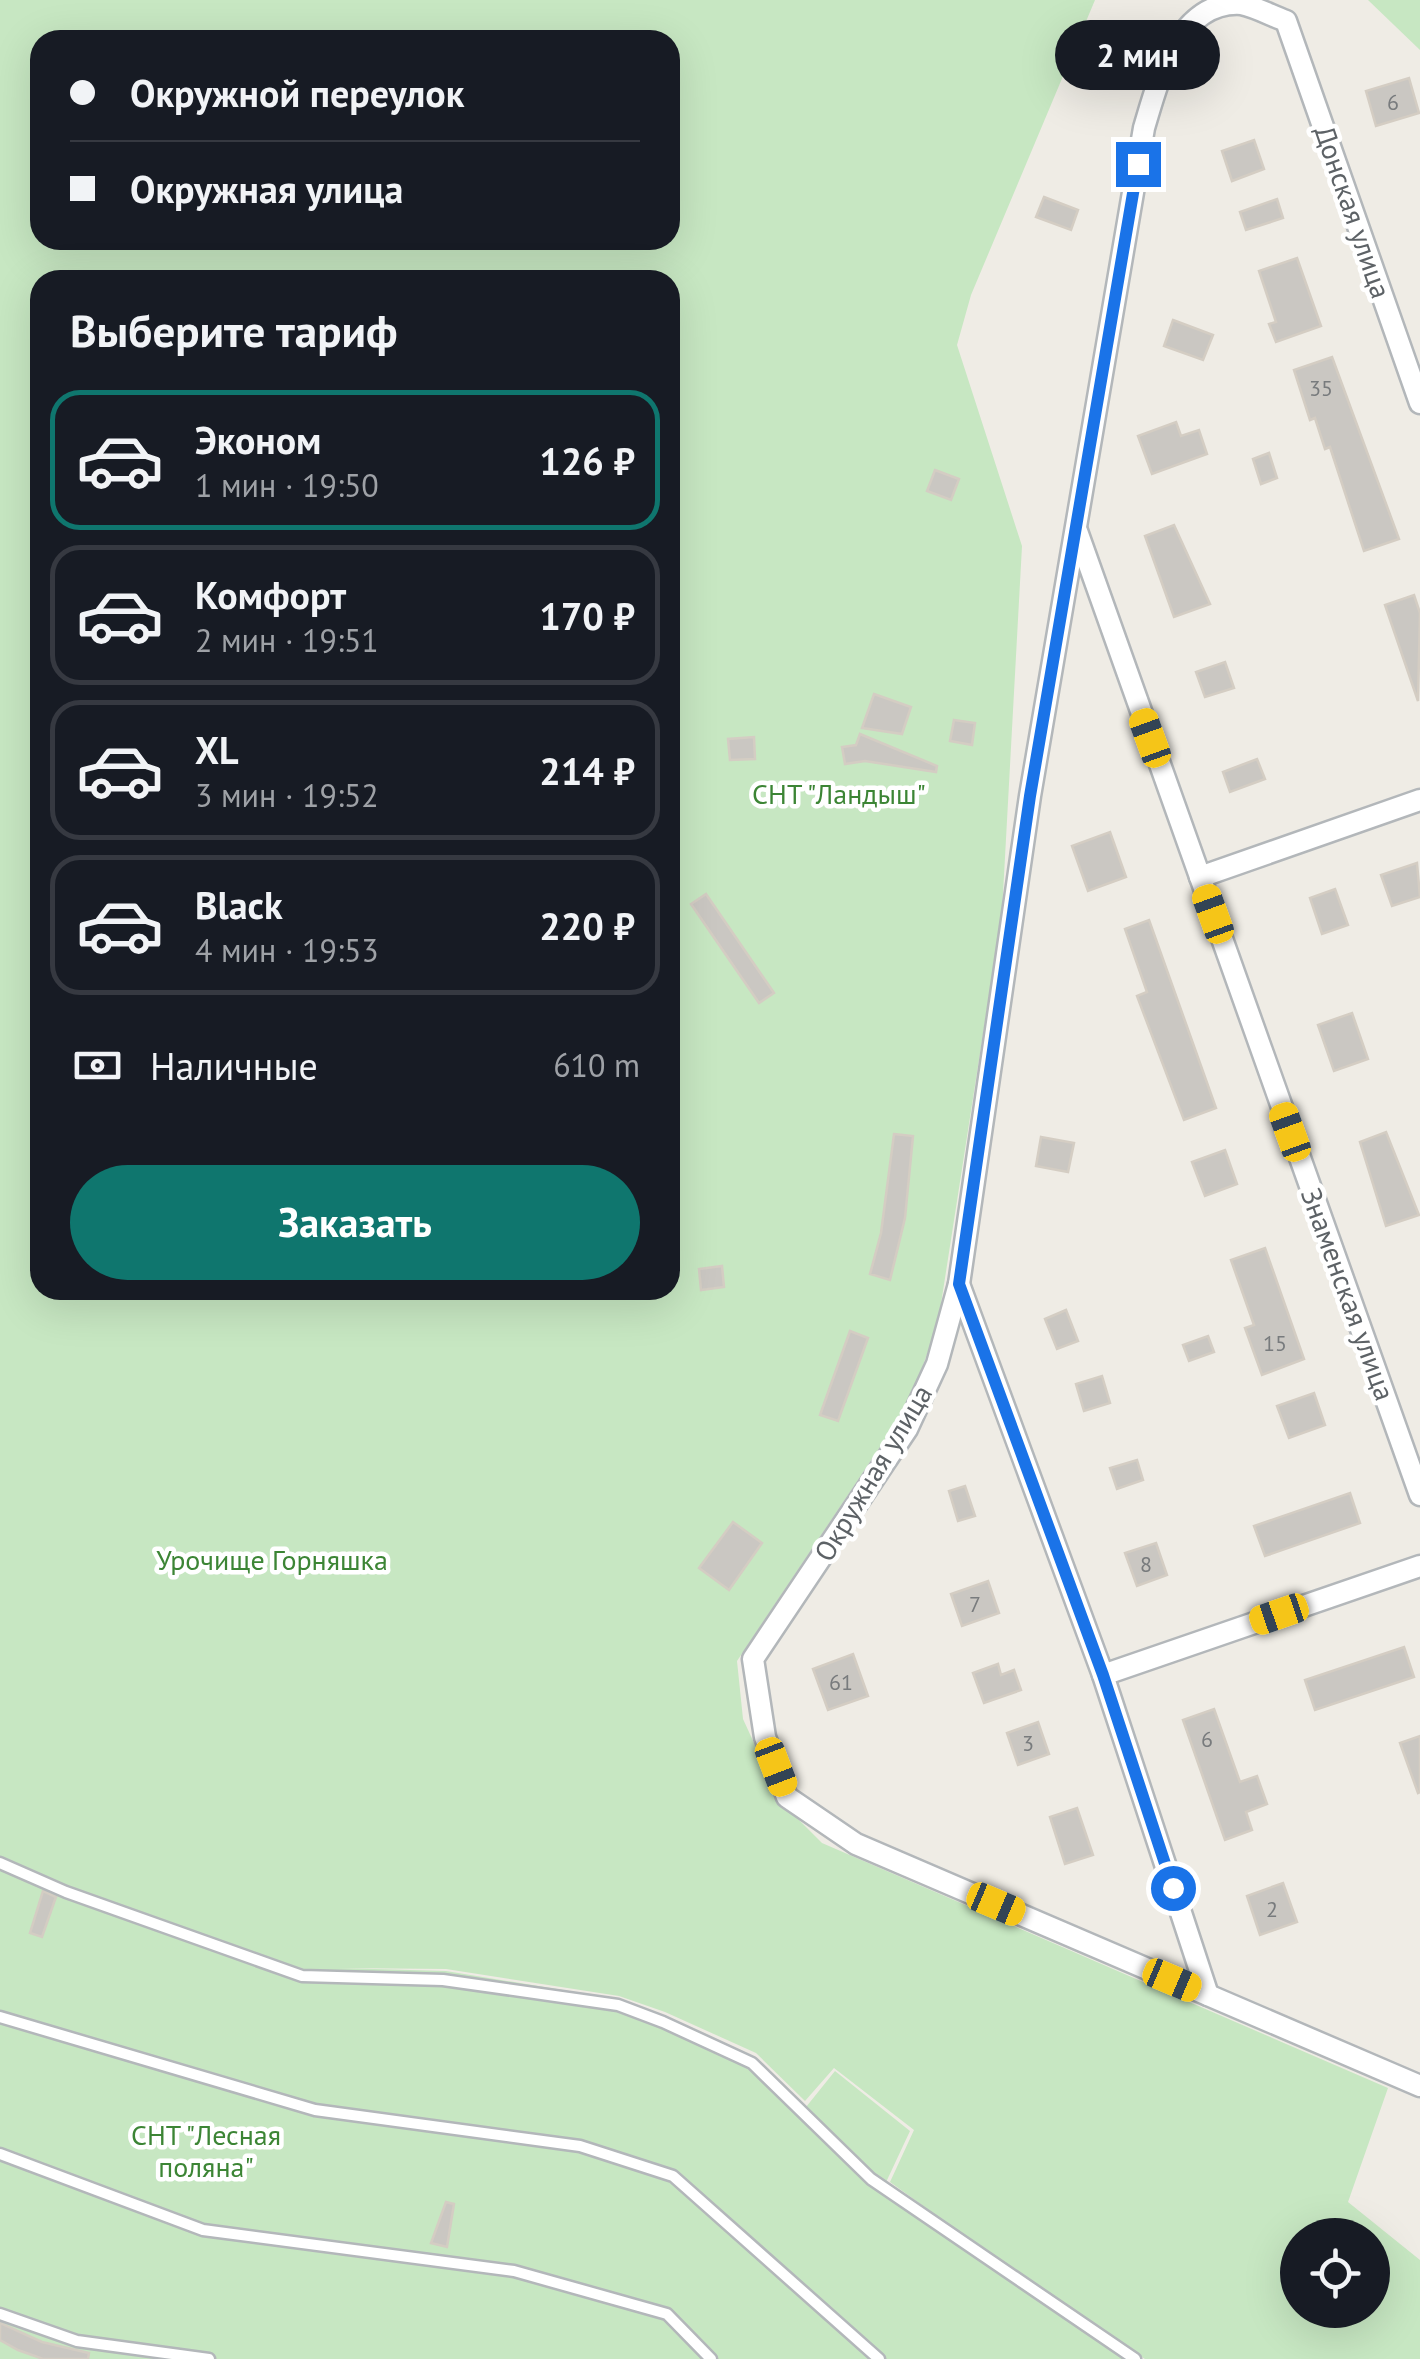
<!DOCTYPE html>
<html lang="ru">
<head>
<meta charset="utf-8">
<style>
	:root { --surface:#171b24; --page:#20242c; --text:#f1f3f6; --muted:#9ea1a6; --line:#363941; --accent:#0f766e }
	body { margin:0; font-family:"PT Sans",sans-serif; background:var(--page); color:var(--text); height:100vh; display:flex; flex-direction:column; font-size:38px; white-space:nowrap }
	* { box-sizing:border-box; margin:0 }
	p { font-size:32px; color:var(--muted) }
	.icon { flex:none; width:55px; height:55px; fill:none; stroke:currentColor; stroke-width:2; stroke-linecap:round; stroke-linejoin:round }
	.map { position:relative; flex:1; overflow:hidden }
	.panel { position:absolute; left:30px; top:270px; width:650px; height:1030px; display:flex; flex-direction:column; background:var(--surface); border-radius:30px; box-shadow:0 10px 40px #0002 }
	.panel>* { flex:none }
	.top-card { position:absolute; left:30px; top:30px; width:650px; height:220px; border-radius:30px; box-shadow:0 10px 40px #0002; display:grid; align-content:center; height:220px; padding:0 40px; background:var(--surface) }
	.fabs { position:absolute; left:1280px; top:2218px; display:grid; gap:20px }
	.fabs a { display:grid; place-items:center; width:110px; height:110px; border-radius:50%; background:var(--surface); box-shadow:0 10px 40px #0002; font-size:50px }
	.end { position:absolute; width:45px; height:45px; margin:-22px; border:12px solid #1a73e8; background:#fff; box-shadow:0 0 0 5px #fff }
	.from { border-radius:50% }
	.bubble { position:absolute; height:70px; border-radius:35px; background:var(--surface); box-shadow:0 10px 40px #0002; font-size:32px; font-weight:700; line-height:70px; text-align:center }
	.car { position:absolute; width:30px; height:60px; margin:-30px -15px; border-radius:12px; box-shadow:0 0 8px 2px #0007; background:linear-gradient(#f5c518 24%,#345 0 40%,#f5c518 0 76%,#345 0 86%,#f5c518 0) }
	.top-card b { display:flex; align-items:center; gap:35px; height:95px; font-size:38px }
	.top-card b+b { border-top:2px solid var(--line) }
	.top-card i { width:25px; height:25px; background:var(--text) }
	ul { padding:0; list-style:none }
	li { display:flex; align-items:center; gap:30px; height:140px; margin:0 20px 15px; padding:0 20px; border:5px solid var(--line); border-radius:30px }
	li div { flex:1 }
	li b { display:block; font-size:38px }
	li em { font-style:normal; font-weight:700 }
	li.selected { border-color:var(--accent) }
	li>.icon { width:90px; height:90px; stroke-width:1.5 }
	h2 { padding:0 40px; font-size:45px; line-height:120px }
	.pay { display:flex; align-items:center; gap:25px; height:110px; padding:0 40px; font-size:38px }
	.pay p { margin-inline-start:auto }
	.button { display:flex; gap:20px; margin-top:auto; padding:20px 40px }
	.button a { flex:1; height:115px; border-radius:60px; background:var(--accent); color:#fff; font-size:40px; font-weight:700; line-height:115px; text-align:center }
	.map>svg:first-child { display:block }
	.green { fill:#c7e7c2; fill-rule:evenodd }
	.building { fill:#cac7c2; stroke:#d4cdc3; stroke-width:2.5 }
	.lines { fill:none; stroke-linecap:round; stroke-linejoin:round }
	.service-casing { stroke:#b3b7ba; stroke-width:15 }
	.minor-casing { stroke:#b3b7ba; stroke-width:25 }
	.service { stroke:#fff; stroke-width:10 }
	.minor { stroke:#fff; stroke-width:20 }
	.route { stroke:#1a73e8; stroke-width:12 }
	.labels { text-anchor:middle; stroke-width:9; stroke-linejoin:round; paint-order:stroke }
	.number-label { font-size:22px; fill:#787b7d }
	.street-label { font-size:28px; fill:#5d6266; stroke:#fff }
	.park-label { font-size:28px; fill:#3c8535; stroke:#fff }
</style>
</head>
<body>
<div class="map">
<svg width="1420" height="2359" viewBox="0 0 1420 2359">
	<rect width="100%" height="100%" fill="#efece5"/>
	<g class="green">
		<path d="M0 0H1095L971 295 957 345 1022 546 1002 912 938 1323 910 1402 737 1661 743 1719 781 1802 822 1843 1388 2088 1348 2202 1420 2260V2359H1145L1050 2298 890 2182 914 2130 834 2068 805 2101 756 2053 665 2012 619 1996 446 1969 338 1968 446 1971 618 1999 755 2059 806 2107 835 2071 910 2131 881 2193 1129 2359H0ZM40 40H670V240H40ZM40 280H670V1290H40ZM1298 2235H1372V2310H1298Z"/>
		<path d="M1368 0H1420V50Z"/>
	</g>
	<g class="building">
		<path d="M1409 78 1419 113 1376 126 1366 91Z"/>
		<path d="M1254 140 1264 169 1232 181 1222 151Z"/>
		<path d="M1044 197 1078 210 1071 230 1036 217Z"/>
		<path d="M1277 199 1283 218 1246 230 1240 212Z"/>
		<path d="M1297 258 1321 326 1276 342 1269 324 1276 322 1259 271Z"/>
		<path d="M1173 320 1213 335 1203 360 1164 346Z"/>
		<path d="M1332 357 1399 539 1364 551 1330 447 1325 449 1315 418 1310 420 1294 370Z"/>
		<path d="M1176 422 1181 436 1199 430 1207 454 1152 474 1138 436Z"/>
		<path d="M1269 453 1277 478 1261 484 1253 459Z"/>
		<path d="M935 470 959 479 951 500 927 491Z"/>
		<path d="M1174 525 1210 604 1174 617 1145 536Z"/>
		<path d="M1414 595 1420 613 1418 701 1385 605Z"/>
		<path d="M1225 662 1234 688 1205 697 1196 672Z"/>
		<path d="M874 694 911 707 902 734 862 728Z"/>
		<path d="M954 720 975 723 972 745 950 741Z"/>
		<path d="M860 734 937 766 936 772 865 761 845 764 842 747 856 745Z"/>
		<path d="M754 737 755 759 730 760 728 739Z"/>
		<path d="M1257 759 1265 779 1230 792 1223 772Z"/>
		<path d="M1110 832 1126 877 1088 891 1072 846Z"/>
		<path d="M1417 863 1420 897 1392 906 1381 875Z"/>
		<path d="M1335 889 1348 925 1322 934 1310 898Z"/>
		<path d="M706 894 774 993 759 1003 691 904Z"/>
		<path d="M1149 920 1216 1108 1184 1120 1137 996 1147 992 1125 929Z"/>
		<path d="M1352 1013 1368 1059 1334 1071 1318 1025Z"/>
		<path d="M1386 1132 1419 1215 1386 1226 1360 1142Z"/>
		<path d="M894 1134 913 1136 905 1218 890 1280 870 1274 881 1233Z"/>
		<path d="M1041 1137 1074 1143 1068 1172 1036 1166Z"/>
		<path d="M1225 1150 1237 1184 1205 1196 1192 1162Z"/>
		<path d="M1265 1248 1304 1359 1262 1375 1245 1328 1254 1325 1231 1260Z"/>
		<path d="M722 1266 724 1287 701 1290 699 1269Z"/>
		<path d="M1066 1310 1078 1341 1057 1349 1045 1319Z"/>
		<path d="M850 1331 868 1338 838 1421 820 1415Z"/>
		<path d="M1208 1336 1214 1352 1189 1361 1183 1345Z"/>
		<path d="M1102 1376 1110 1403 1084 1411 1076 1384Z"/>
		<path d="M1314 1393 1325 1425 1289 1438 1277 1406Z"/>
		<path d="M1137 1460 1143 1480 1117 1489 1110 1468Z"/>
		<path d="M965 1486 975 1516 958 1521 949 1491Z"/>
		<path d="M1350 1493 1360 1523 1265 1556 1254 1526Z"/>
		<path d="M733 1522 762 1543 729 1590 699 1568Z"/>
		<path d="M1156 1543 1167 1575 1137 1586 1125 1553Z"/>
		<path d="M988 1581 999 1613 962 1626 951 1594Z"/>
		<path d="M1404 1647 1414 1677 1315 1710 1305 1680Z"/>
		<path d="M853 1654 868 1696 828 1710 813 1669Z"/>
		<path d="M998 1664 1001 1675 1014 1670 1021 1690 984 1703 973 1673Z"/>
		<path d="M1214 1709 1240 1782 1257 1776 1267 1804 1246 1812 1252 1830 1225 1840 1183 1720Z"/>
		<path d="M1038 1722 1049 1754 1018 1765 1007 1733Z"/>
		<path d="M1420 1736V1792L1418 1793 1400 1743Z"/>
		<path d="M1077 1808 1093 1855 1065 1864 1050 1817Z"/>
		<path d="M1283 1883 1297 1922 1260 1935 1247 1896Z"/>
		<path d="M43 1891 56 1897 42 1937 30 1933Z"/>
		<path d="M446 2202 454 2204 447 2247 431 2243Z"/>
		<path d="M0 2323 42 2342 89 2353 88 2359H43L18 2350 0 2340Z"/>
	</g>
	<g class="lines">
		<defs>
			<g id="service">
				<path d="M0 1863 66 1892 302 1976 443 1980 618 2005 663 2022 752 2063 871 2179 1135 2359"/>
				<path d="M0 2017 315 2110 580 2146 673 2176 879 2359"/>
				<path d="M0 2154 203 2230 514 2271 667 2314 711 2359"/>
				<path d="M0 2314 77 2341 209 2359"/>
			</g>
			<g id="minor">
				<path d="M1420 403 1286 21C1272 16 1256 7 1241 4 1177 0 1157 85 1144 128L1030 796 959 1284 937 1364 907 1429 753 1659 765 1737 787 1797 856 1844 1420 2086"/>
				<path d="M1077 531 1420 1495"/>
				<path d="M1200 877 1420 800"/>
				<path d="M959 1284 1103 1675 1208 1995"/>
				<path d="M1103 1675 1420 1566"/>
			</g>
		</defs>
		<use href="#service" class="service-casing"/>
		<use href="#minor" class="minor-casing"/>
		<use href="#service" class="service"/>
		<use href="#minor" class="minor"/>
	</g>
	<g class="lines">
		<path class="route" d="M1138 164 1030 796 959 1284 1103 1675 1173 1888"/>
	</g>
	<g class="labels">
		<g class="number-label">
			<text x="1393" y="110">6</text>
			<text x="1321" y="396">35</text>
			<text x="1275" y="1351">15</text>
			<text x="1146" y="1572">8</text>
			<text x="975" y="1612">7</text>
			<text x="841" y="1690">61</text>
			<text x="1207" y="1747">6</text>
			<text x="1028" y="1751">3</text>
			<text x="1272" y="1917">2</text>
		</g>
		<g class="street-label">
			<text transform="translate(1353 212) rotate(71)" y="10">Донская улица</text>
			<text transform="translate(1348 1294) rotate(70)" y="10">Знаменская улица</text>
			<text transform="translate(873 1473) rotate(-59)" y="10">Окружная улица</text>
		</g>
		<g class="park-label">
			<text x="839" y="804">СНТ "Ландыш"</text>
			<text x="272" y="1570">Урочище Горняшка</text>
			<text x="206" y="2145">СНТ "Лесная<tspan x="206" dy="32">поляна"</tspan></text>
		</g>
	</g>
</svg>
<div class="fabs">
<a><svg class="icon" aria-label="locate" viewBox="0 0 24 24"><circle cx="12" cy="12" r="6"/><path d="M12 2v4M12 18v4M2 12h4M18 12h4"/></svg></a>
</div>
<i class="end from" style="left:1173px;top:1888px"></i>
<i class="end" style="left:1138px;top:164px"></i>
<div class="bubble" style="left:1055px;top:20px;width:165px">2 мин</div>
<i class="car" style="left:1150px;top:738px;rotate:340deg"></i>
<i class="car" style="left:1213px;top:914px;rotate:340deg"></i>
<i class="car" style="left:1290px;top:1132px;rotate:340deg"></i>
<i class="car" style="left:1279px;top:1614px;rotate:251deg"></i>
<i class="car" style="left:776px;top:1767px;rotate:159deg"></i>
<i class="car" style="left:996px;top:1904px;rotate:113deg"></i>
<i class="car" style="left:1172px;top:1980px;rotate:113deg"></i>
<div class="top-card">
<b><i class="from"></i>Окружной переулок</b>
<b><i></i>Окружная улица</b>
</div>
<section class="panel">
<h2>Выберите тариф</h2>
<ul>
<li class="selected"><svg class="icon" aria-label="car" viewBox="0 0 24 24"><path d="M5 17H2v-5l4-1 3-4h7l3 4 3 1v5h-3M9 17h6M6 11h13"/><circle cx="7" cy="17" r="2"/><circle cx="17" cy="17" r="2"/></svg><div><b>Эконом</b><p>1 мин · 19:50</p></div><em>126 ₽</em></li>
<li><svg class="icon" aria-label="car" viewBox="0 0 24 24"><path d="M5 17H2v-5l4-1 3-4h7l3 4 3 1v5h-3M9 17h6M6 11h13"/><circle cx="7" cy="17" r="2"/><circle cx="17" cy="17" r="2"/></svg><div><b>Комфорт</b><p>2 мин · 19:51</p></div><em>170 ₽</em></li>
<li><svg class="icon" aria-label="car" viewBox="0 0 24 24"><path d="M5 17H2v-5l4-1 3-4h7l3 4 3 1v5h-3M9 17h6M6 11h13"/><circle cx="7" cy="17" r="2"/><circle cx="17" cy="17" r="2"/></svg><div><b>XL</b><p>3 мин · 19:52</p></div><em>214 ₽</em></li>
<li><svg class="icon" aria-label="car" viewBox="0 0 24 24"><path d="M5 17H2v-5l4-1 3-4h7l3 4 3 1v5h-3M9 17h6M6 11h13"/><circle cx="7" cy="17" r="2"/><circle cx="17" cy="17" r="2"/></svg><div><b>Black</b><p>4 мин · 19:53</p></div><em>220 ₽</em></li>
</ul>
<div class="pay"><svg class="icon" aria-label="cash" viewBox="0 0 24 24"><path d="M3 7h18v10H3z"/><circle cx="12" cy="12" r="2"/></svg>Наличные<p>610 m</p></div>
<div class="button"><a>Заказать</a></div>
</section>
</div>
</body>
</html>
